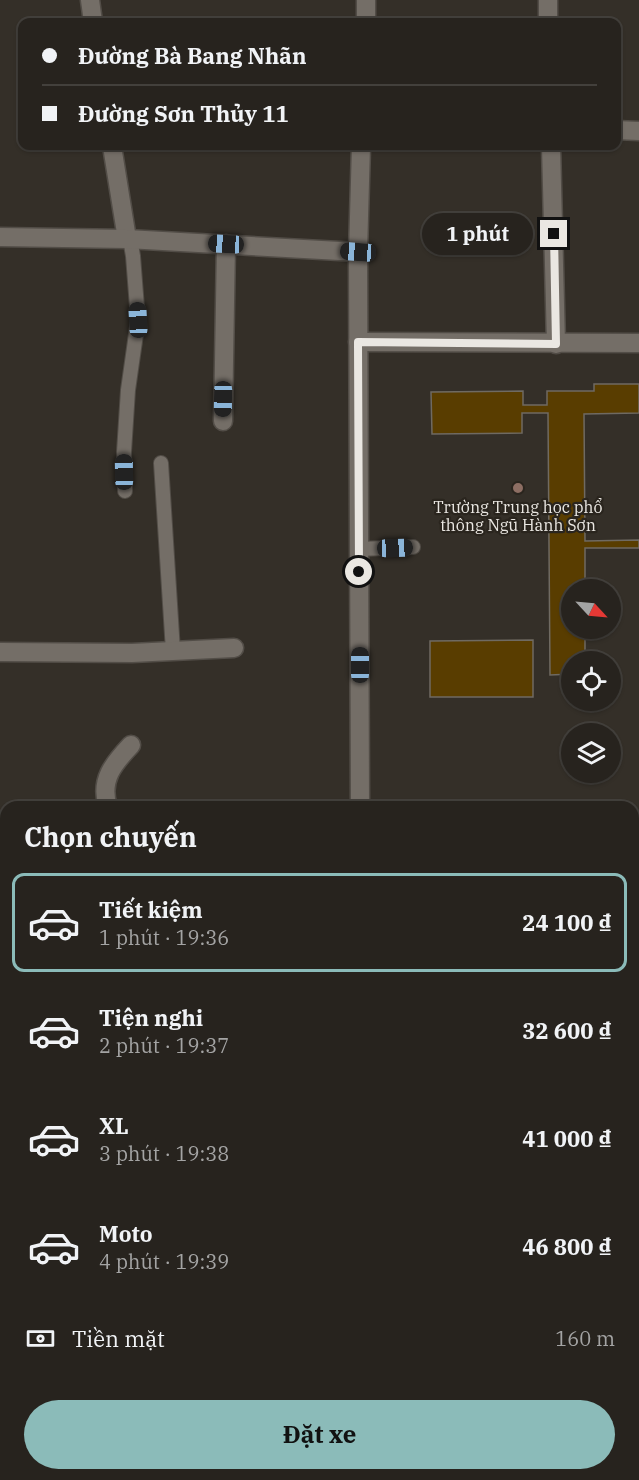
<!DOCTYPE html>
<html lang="vi">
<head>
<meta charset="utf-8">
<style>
	:root { --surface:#27231e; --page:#2f2b27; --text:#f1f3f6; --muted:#a4a4a4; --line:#43403c; --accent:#8bbbb9 }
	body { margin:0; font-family:"IBM Plex Serif",serif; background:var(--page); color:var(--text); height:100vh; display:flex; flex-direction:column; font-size:22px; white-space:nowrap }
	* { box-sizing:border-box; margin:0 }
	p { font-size:20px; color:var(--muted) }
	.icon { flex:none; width:33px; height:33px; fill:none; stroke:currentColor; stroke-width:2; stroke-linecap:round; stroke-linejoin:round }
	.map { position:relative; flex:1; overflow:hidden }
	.details { position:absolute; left:0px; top:801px; width:639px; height:680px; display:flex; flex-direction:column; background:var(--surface); border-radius:18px 18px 0 0; box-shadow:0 2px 4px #0004,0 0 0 2px var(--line) }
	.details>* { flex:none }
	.guide { position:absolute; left:18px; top:18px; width:603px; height:132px; border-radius:12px; box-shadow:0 2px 4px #0004,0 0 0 2px var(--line); display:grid; align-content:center; height:132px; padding:0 24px; background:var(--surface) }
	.needle { width:39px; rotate:116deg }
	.buttons { position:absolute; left:561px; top:579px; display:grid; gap:12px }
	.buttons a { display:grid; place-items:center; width:60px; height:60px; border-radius:50%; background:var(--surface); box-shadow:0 2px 4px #0004,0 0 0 2px var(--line); font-size:30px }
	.end { position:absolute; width:27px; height:27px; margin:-14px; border:8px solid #eae7e2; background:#111; box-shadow:0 0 0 3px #111 }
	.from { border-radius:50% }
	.bubble { position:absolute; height:42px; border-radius:21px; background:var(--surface); box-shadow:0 2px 4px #0004,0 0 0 2px var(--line); font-size:20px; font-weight:700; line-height:42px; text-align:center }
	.car { position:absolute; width:18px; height:36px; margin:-18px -9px; border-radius:8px; box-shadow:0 0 4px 2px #0007; background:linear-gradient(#222 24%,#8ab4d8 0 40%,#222 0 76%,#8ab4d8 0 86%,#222 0) }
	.guide b { display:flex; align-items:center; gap:21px; height:57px; font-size:22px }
	.guide b+b { border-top:2px solid var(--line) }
	.guide i { width:15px; height:15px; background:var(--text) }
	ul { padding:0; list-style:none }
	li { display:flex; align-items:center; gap:18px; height:99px; margin:0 12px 9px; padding:0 12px; border:3px solid transparent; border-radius:12px }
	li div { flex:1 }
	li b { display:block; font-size:22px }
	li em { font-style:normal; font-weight:700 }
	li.selected { border-color:var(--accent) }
	li>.icon { width:54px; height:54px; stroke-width:1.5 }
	h2 { padding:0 24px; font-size:27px; line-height:72px }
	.pay { display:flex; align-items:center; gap:15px; height:66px; padding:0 24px; font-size:22px }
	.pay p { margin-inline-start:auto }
	.action { display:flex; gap:12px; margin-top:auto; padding:12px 24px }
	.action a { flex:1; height:69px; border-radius:36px; background:var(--accent); color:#111; font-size:24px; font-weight:700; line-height:69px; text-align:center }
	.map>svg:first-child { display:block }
	.building { fill:#593d00; stroke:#6f6a62; stroke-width:1.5 }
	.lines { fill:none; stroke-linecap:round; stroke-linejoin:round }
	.lane-casing { stroke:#524d47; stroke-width:16 }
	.street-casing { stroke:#524d47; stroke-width:21 }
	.secondary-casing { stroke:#524d47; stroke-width:21 }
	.lane { stroke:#746e67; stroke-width:14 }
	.street { stroke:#746e67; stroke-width:18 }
	.secondary { stroke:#746e67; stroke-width:18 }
	.route { stroke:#eae7e2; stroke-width:8 }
	.education-dot { fill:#8d6e63; stroke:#2a251e; stroke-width:2 }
	.labels { text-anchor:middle; stroke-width:4.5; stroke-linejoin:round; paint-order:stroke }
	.poi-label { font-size:16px; fill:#eae7e2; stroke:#2a251e }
</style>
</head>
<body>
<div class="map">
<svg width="639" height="1480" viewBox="0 0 639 1480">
	<rect width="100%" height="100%" fill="#342f28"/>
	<g class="building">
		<path d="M594 384H639V413L584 414 585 541 639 540V548H585V590H572V628H585V662H572V674L550 675 548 413H522V433L432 434 431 392 523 391V405H547V391H594Z"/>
		<path d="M533 640V697H430V641Z"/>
	</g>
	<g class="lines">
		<defs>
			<g id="lane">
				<path d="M161 463 173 651"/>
				<path d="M125 491 124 452 128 390 138 320 133 256 130 239"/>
				<path d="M359 549 413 547"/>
			</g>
			<g id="street">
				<path d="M90 0 93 22"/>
				<path d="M548 0V22"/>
				<path d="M366 22V0"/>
				<path d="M616 130 639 131"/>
				<path d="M112 146 127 239"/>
				<path d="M551 146 556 344"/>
				<path d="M0 237 127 239 358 252"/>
				<path d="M358 342 639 343"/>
				<path d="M223 421 226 244"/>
				<path d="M0 652 132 653 234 648"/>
				<path d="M108 807C99 780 114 763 131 745"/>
				<path d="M360 807 358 252 361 146"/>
				<path d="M633 850H639"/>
				<path d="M0 950 6 951"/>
				<path d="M633 981 639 980"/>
				<path d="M351 1480V1474"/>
			</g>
			<g id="secondary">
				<path d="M0 1263H6"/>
				<path d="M633 1263H639"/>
				<path d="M0 1331H6"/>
				<path d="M633 1332H639"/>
			</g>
		</defs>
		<use href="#lane" class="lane-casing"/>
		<use href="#street" class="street-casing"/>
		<use href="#secondary" class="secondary-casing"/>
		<use href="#lane" class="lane"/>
		<use href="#street" class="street"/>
		<use href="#secondary" class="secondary"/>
	</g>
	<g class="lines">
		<path class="route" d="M359 572 358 342 556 344 554 234"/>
	</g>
	<circle class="education-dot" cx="518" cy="488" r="6"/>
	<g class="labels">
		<g class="poi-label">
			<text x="518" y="513">Trường Trung học phổ<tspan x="518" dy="18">thông Ngũ Hành Sơn</tspan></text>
		</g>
	</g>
</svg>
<div class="buttons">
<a><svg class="needle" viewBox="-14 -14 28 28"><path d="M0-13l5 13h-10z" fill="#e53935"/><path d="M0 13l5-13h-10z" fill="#a4a4a4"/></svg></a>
<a><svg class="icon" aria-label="locate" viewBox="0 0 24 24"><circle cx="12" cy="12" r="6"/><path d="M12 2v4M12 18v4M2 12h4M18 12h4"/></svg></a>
<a><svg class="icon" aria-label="layers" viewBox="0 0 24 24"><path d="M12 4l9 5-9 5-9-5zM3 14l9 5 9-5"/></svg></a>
</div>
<i class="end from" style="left:359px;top:572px"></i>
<i class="end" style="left:554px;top:234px"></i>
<div class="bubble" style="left:422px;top:213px;width:111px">1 phút</div>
<i class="car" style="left:226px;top:244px;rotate:273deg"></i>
<i class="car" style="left:358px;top:252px;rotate:274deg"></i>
<i class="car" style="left:138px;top:320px;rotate:357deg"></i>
<i class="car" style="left:223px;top:399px;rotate:181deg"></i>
<i class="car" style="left:124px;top:472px;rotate:359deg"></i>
<i class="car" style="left:395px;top:548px;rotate:88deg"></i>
<i class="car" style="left:360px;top:665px;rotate:0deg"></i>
<div class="guide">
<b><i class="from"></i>Đường Bà Bang Nhãn</b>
<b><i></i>Đường Sơn Thủy 11</b>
</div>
<section class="details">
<h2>Chọn chuyến</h2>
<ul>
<li class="selected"><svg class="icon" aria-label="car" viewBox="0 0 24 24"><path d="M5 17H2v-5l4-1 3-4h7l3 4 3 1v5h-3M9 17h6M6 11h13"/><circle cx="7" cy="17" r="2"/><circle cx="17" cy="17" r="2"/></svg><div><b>Tiết kiệm</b><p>1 phút · 19:36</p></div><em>24 100 ₫</em></li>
<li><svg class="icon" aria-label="car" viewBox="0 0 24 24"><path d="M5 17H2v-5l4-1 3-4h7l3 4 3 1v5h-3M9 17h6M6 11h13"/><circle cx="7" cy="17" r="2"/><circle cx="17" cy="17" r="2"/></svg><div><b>Tiện nghi</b><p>2 phút · 19:37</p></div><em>32 600 ₫</em></li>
<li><svg class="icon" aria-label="car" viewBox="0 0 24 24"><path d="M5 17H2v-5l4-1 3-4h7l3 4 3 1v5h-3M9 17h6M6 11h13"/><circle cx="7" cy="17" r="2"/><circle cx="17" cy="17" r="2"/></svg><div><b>XL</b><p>3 phút · 19:38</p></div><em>41 000 ₫</em></li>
<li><svg class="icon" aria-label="car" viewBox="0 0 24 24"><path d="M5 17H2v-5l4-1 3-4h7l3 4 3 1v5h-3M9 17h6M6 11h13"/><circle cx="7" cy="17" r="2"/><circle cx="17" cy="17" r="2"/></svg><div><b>Moto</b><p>4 phút · 19:39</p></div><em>46 800 ₫</em></li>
</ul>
<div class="pay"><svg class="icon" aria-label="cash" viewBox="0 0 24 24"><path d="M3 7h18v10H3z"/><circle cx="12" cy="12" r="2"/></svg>Tiền mặt<p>160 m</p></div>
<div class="action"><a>Đặt xe</a></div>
</section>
</div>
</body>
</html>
